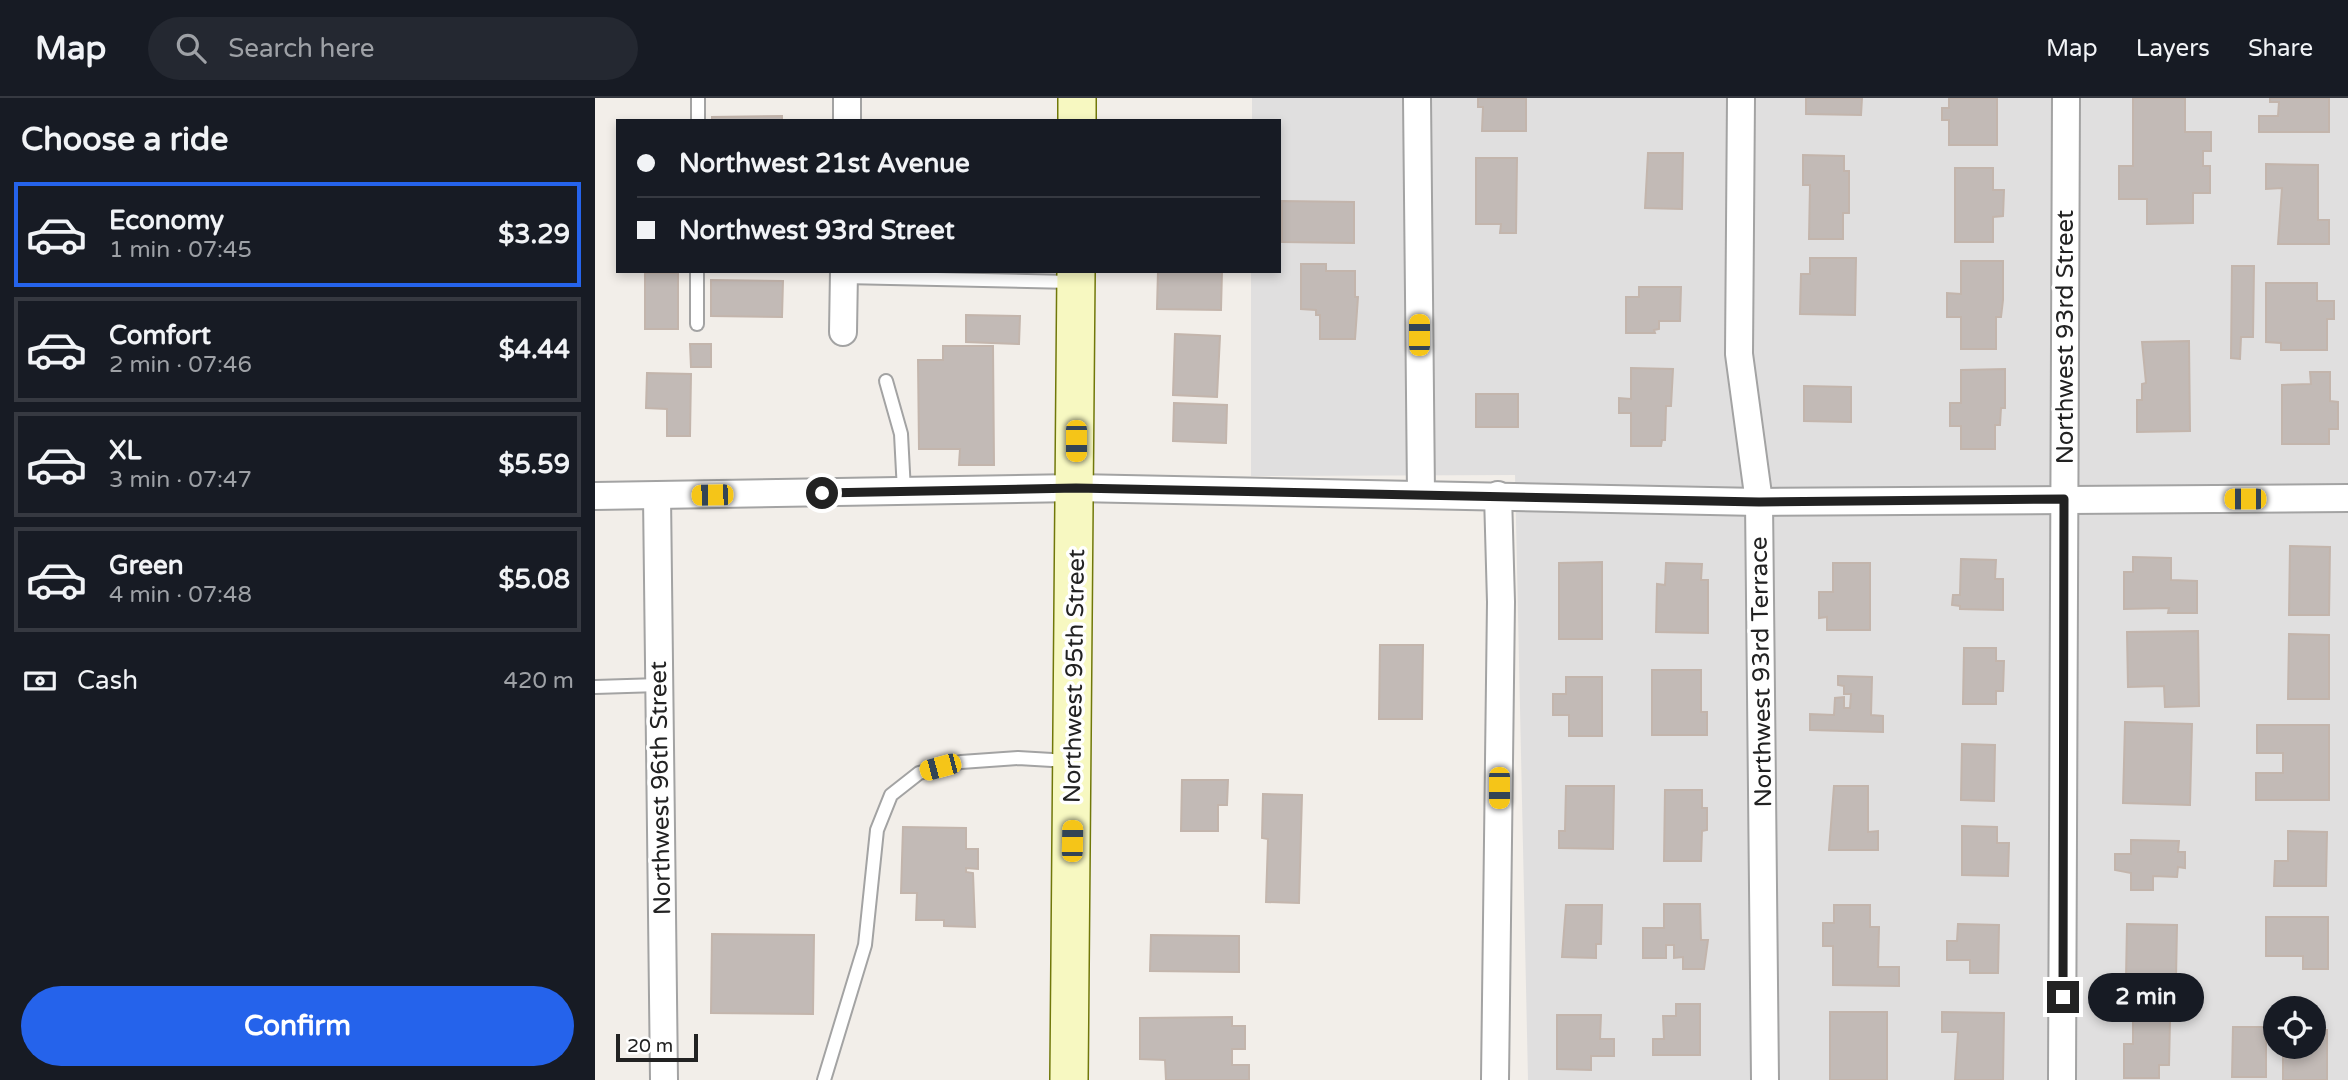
<!DOCTYPE html>
<html lang="en">
<head>
<meta charset="utf-8">
<style>
	:root { --surface:#171b24; --page:#242831; --text:#f1f3f6; --muted:#9ea1a6; --line:#363941; --accent:#2563eb }
	body { margin:0; font-family:"Varela Round",sans-serif; background:var(--page); color:var(--text); height:100vh; display:flex; flex-direction:column; font-size:26px; white-space:nowrap }
	* { box-sizing:border-box; margin:0 }
	p { font-size:23px; color:var(--muted) }
	.icon { flex:none; width:38px; height:38px; fill:none; stroke:currentColor; stroke-width:2; stroke-linecap:round; stroke-linejoin:round }
	.map { position:relative; flex:1; overflow:hidden }
	.details { display:flex; flex-direction:column; background:var(--surface); width:595px }
	.details>* { flex:none }
	.top-card { position:absolute; left:21px; top:21px; width:665px; height:154px; border-radius:0px; box-shadow:0 4px 10px #0003; display:grid; align-content:center; height:154px; padding:0 21px; background:var(--surface) }
	.controls { position:absolute; left:1668px; top:898px; display:grid; gap:14px }
	.controls a { display:grid; place-items:center; width:63px; height:63px; border-radius:50%; background:var(--surface); box-shadow:0 4px 10px #0003; font-size:35px }
	.scale { position:absolute; left:21px; bottom:18px; width:82px; box-sizing:border-box; padding-left:7px; border:4px solid #222; border-top:0; font-size:19px; line-height:24px; white-space:nowrap; color:#222; -webkit-text-stroke:5px #fff; paint-order:stroke }
	.end { position:absolute; width:32px; height:32px; margin:-16px; border:9px solid #222; background:#fff; box-shadow:0 0 0 4px #fff }
	.from { border-radius:50% }
	.bubble { position:absolute; height:49px; border-radius:24px; background:var(--surface); box-shadow:0 4px 10px #0003; font-size:23px; font-weight:800; line-height:49px; text-align:center }
	.car { position:absolute; width:21px; height:42px; margin:-21px -10px; border-radius:9px; box-shadow:0 0 5px 2px #0007; background:linear-gradient(#f5c518 24%,#345 0 40%,#f5c518 0 76%,#345 0 86%,#f5c518 0) }
	.top-card b { display:flex; align-items:center; gap:24px; height:66px; font-size:26px }
	.top-card b+b { border-top:2px solid var(--line) }
	.top-card i { width:18px; height:18px; background:var(--text) }
	ul { padding:0; list-style:none }
	li { display:flex; align-items:center; gap:21px; height:105px; margin:0 14px 10px; padding:0 7px; border:4px solid var(--line); border-radius:0px }
	li div { flex:1 }
	li b { display:block; font-size:26px }
	li em { font-style:normal; font-weight:800 }
	li.on { border-color:var(--accent) }
	li>.icon { width:63px; height:63px; stroke-width:1.5 }
	h2 { padding:0 21px; font-size:32px; line-height:84px }
	.pay { display:flex; align-items:center; gap:18px; height:77px; padding:0 21px; font-size:26px }
	.pay p { margin-inline-start:auto }
	.primary-button { display:flex; gap:14px; margin-top:auto; padding:14px 21px }
	.primary-button a { flex:1; height:80px; border-radius:42px; background:var(--accent); color:#fff; font-size:28px; font-weight:800; line-height:80px; text-align:center }
	header { display:flex; align-items:center; gap:42px; box-sizing:border-box; height:98px; padding:0 35px; background:var(--surface); border-bottom:2px solid var(--line) }
	header strong { font-size:33px }
	nav { display:flex; gap:38px; margin-inline-start:auto; font-size:24px }
	.search { width:490px; height:63px; background:var(--page); display:flex; align-items:center; gap:18px; box-sizing:border-box; padding:0 24px; border-radius:38px; color:var(--muted); font-size:26px }
	main { display:flex; flex:1; min-height:0 }
	.map>svg:first-child { display:block }
	.residential { fill:#e0dfdf; fill-rule:evenodd }
	.building { fill:#c2bab6; stroke:#c3b5ac; stroke-width:2 }
	.lines { fill:none; stroke-linecap:round; stroke-linejoin:round }
	.lane-casing { stroke:#a3a3a3; stroke-width:16 }
	.street-casing { stroke:#a3a3a3; stroke-width:30 }
	.secondary-casing { stroke:#71780a; stroke-width:40 }
	.lane { stroke:#fff; stroke-width:12 }
	.street { stroke:#fff; stroke-width:26 }
	.secondary { stroke:#f7f8c1; stroke-width:37 }
	.route { stroke:#222; stroke-width:9 }
	.labels { text-anchor:middle; stroke-width:7; stroke-linejoin:round; paint-order:stroke }
	.street-label { font-size:24px; fill:#222; stroke:#fff }
</style>
</head>
<body>
<header>
<strong>Map</strong>
<div class="search"><svg class="icon" aria-label="search" viewBox="0 0 24 24"><circle cx="10" cy="10" r="6"/><path d="M15 15l6 6"/></svg>Search here</div>
<nav><a>Map</a><a>Layers</a><a>Share</a></nav>
</header>
<main>
<section class="details">
<h2>Choose a ride</h2>
<ul>
<li class="on"><svg class="icon" aria-label="car" viewBox="0 0 24 24"><path d="M5 17H2v-5l4-1 3-4h7l3 4 3 1v5h-3M9 17h6M6 11h13"/><circle cx="7" cy="17" r="2"/><circle cx="17" cy="17" r="2"/></svg><div><b>Economy</b><p>1 min · 07:45</p></div><em>$3.29</em></li>
<li><svg class="icon" aria-label="car" viewBox="0 0 24 24"><path d="M5 17H2v-5l4-1 3-4h7l3 4 3 1v5h-3M9 17h6M6 11h13"/><circle cx="7" cy="17" r="2"/><circle cx="17" cy="17" r="2"/></svg><div><b>Comfort</b><p>2 min · 07:46</p></div><em>$4.44</em></li>
<li><svg class="icon" aria-label="car" viewBox="0 0 24 24"><path d="M5 17H2v-5l4-1 3-4h7l3 4 3 1v5h-3M9 17h6M6 11h13"/><circle cx="7" cy="17" r="2"/><circle cx="17" cy="17" r="2"/></svg><div><b>XL</b><p>3 min · 07:47</p></div><em>$5.59</em></li>
<li><svg class="icon" aria-label="car" viewBox="0 0 24 24"><path d="M5 17H2v-5l4-1 3-4h7l3 4 3 1v5h-3M9 17h6M6 11h13"/><circle cx="7" cy="17" r="2"/><circle cx="17" cy="17" r="2"/></svg><div><b>Green</b><p>4 min · 07:48</p></div><em>$5.08</em></li>
</ul>
<div class="pay"><svg class="icon" aria-label="cash" viewBox="0 0 24 24"><path d="M3 7h18v10H3z"/><circle cx="12" cy="12" r="2"/></svg>Cash<p>420 m</p></div>
<div class="primary-button"><a>Confirm</a></div>
</section>
<div class="map">
<svg width="1753" height="982" viewBox="0 0 1753 982">
	<rect width="100%" height="100%" fill="#f2eee9"/>
	<path class="residential" d="M657 0H1753V982H933L920 377 656 378V173H684V23H657ZM1680 910H1718V948H1680Z"/>
	<g class="building">
		<path d="M883 0H931V33H887L888 9H883Z"/>
		<path d="M1211 0H1267L1266 17 1211 16Z"/>
		<path d="M1354 0H1402V47H1354V22H1347V10H1354Z"/>
		<path d="M1538 0H1590V34H1616V53H1608V68H1615V95H1598V125L1552 126V101H1524V68H1538Z"/>
		<path d="M1675 0H1734V34H1664V18H1683L1684 4H1675Z"/>
		<path d="M187 18V23H117V19Z"/>
		<path d="M1053 55H1088L1087 111 1050 110Z"/>
		<path d="M1208 57 1249 58V73H1254V115H1248V141H1214L1215 87H1208Z"/>
		<path d="M881 60H922L921 135H905L906 126H881Z"/>
		<path d="M1671 66 1723 67V122H1734V146H1683L1687 90 1671 91Z"/>
		<path d="M1360 70H1398V92H1409L1408 118 1398 119V144H1360Z"/>
		<path d="M687 103 759 104V145L687 144Z"/>
		<path d="M1215 160H1261L1260 217 1205 216 1206 176H1215Z"/>
		<path d="M1366 163H1408V202L1406 219H1401V251H1366V219H1352V195L1366 196Z"/>
		<path d="M706 166H731V173H760V199H763L760 241H725V217H721V212L706 211Z"/>
		<path d="M1637 168H1659L1658 239H1646L1645 261 1636 260Z"/>
		<path d="M563 173H627L626 212 562 211Z"/>
		<rect x="50" y="175" width="33" height="56"/>
		<path d="M116 182 188 183 187 219 116 218Z"/>
		<path d="M1671 185H1722V203H1739V221H1732V252H1686V245L1671 244Z"/>
		<path d="M1044 189H1086L1085 223H1064V231L1059 232 1060 235H1031V199H1044Z"/>
		<path d="M371 217 425 218 424 246 371 244Z"/>
		<path d="M580 236 625 238 622 299 578 297Z"/>
		<path d="M1594 243 1595 333 1542 334V302H1547V286L1551 285 1547 244Z"/>
		<path d="M95 246H116V269H96Z"/>
		<path d="M348 248H398L399 367H364L365 351H324L323 262H348Z"/>
		<path d="M1036 270 1078 271 1076 308H1071L1070 342H1067L1066 348H1036V315H1024V300L1036 301Z"/>
		<path d="M1410 271V310H1406L1405 327H1400V351H1366V328H1355V305H1366V272Z"/>
		<path d="M1715 274H1735V303L1743 304V331H1734V346H1687V287L1716 286Z"/>
		<path d="M52 275 96 276 95 338H72V311L51 310Z"/>
		<path d="M1209 288 1256 289V324L1209 323Z"/>
		<rect x="881" y="296" width="42" height="33"/>
		<path d="M579 305 632 307 631 345 578 343Z"/>
		<path d="M1695 448 1735 449 1734 517H1694Z"/>
		<path d="M1538 459 1576 460V482L1602 483V515H1573L1574 510 1529 511V474H1538Z"/>
		<path d="M1366 461 1401 462 1400 481H1408V512L1365 511V508L1357 507 1358 497H1365Z"/>
		<path d="M1007 464V541H964V465Z"/>
		<path d="M1071 465 1107 466 1106 482H1113V535L1061 534 1062 486 1070 487Z"/>
		<path d="M1238 465H1275V532H1232V519L1224 520V494H1238Z"/>
		<path d="M1603 533 1604 608 1570 609 1569 588 1533 589 1532 534Z"/>
		<path d="M1694 536 1734 537V601H1693Z"/>
		<path d="M785 547H828L827 621H784Z"/>
		<path d="M1369 550H1401V563H1409L1408 593H1401V606H1368Z"/>
		<path d="M1057 572H1106V614H1112V637H1057Z"/>
		<path d="M1243 578 1277 579 1276 617 1288 618V634L1215 632V616L1239 617 1240 600 1249 599V610H1255L1256 596H1249V588L1243 587Z"/>
		<path d="M971 579H1007V638H974V617H958V596H971Z"/>
		<path d="M1530 624 1597 626 1595 707 1528 705Z"/>
		<path d="M1662 627H1734V702H1661V675H1688V655H1662Z"/>
		<path d="M1367 646 1400 647 1399 703 1366 702Z"/>
		<path d="M587 682H633L632 707H623V733H586Z"/>
		<path d="M971 688H1019L1018 751 964 750V733H970Z"/>
		<path d="M1239 688H1273V734L1283 733V752H1234Z"/>
		<path d="M1070 692H1107V710H1112V732L1107 733 1106 763H1069Z"/>
		<path d="M668 696 707 697 704 805 671 804 673 741 667 740Z"/>
		<path d="M1367 728 1402 729V745H1414L1413 778 1367 777Z"/>
		<path d="M308 729 371 730V751H383V771L371 770V774L378 775 380 829 349 828V822H321L322 795H306Z"/>
		<path d="M1693 733 1732 734 1731 788H1679L1680 763H1693Z"/>
		<path d="M1536 742 1584 743 1583 754H1590V770L1583 769 1582 779 1558 778V792H1536V775L1520 772V756H1536Z"/>
		<path d="M1069 806H1105L1106 842H1113L1109 871H1088V859L1079 860V847H1071V860H1048V830H1069Z"/>
		<path d="M971 807H1007L1006 846H1001V860L967 859Z"/>
		<path d="M1239 807H1275V829H1284L1283 869H1304V888L1238 887V848H1228V825H1239Z"/>
		<path d="M1671 819H1733V871H1708V858H1671Z"/>
		<path d="M1363 826 1404 827 1403 875H1375V862H1352V843H1362Z"/>
		<path d="M1532 826 1582 827 1581 882 1531 881Z"/>
		<path d="M117 836 219 837 218 916 116 915Z"/>
		<path d="M556 837 644 838V874L555 873Z"/>
		<path d="M1081 906H1105V957H1058V941H1069L1068 918H1081Z"/>
		<rect x="1235" y="914" width="57" height="68"/>
		<path d="M1347 914 1409 915 1408 982H1360L1363 934H1347Z"/>
		<path d="M962 917H1006L1005 941H1019V958H996V972L962 971Z"/>
		<path d="M637 919V928H650V951H637V967H654V982H571L570 962 545 961V920Z"/>
		<path d="M1538 923H1575L1574 967H1564V980H1529V946H1538Z"/>
		<path d="M1638 929H1671V979H1637Z"/>
		<path d="M1718 932H1732V982H1688V948H1718Z"/>
	</g>
	<g class="lines">
		<defs>
			<g id="lane">
				<path d="M103 23V0"/>
				<path d="M249 179 477 184"/>
				<path d="M102 226V173"/>
				<path d="M291 283 306 336 309 393"/>
				<path d="M0 589 64 587"/>
				<path d="M229 982 270 847 282 732 296 697 324 675 366 664 423 660 474 663"/>
			</g>
			<g id="street">
				<path d="M822 0 826 395"/>
				<path d="M1146 0 1144 256 1164 404 1170 982"/>
				<path d="M252 23V0"/>
				<path d="M248 234 249 173"/>
				<path d="M0 398 481 390 1164 404 1753 400"/>
				<path d="M62 398 69 982"/>
				<path d="M900 982 906 504 903 397"/>
				<path d="M1467 982 1471 0"/>
			</g>
			<g id="secondary">
				<path d="M482 23V0"/>
				<path d="M474 982 481 173"/>
			</g>
		</defs>
		<use href="#lane" class="lane-casing"/>
		<use href="#street" class="street-casing"/>
		<use href="#secondary" class="secondary-casing"/>
		<use href="#lane" class="lane"/>
		<use href="#street" class="street"/>
		<use href="#secondary" class="secondary"/>
	</g>
	<g class="lines">
		<path class="route" d="M227 395 481 390 1164 404 1469 401 1468 899"/>
	</g>
	<g class="labels">
		<g class="street-label">
			<text transform="translate(1470 239) rotate(-90)" y="8">Northwest 93rd Street</text>
			<text transform="translate(1166 574) rotate(-91)" y="8">Northwest 93rd Terrace</text>
			<text transform="translate(479 578) rotate(-89)" y="8">Northwest 95th Street</text>
			<text transform="translate(65 690) rotate(-91)" y="8">Northwest 96th Street</text>
		</g>
	</g>
</svg>
<div class="controls">
<a><svg class="icon" aria-label="locate" viewBox="0 0 24 24"><circle cx="12" cy="12" r="6"/><path d="M12 2v4M12 18v4M2 12h4M18 12h4"/></svg></a>
</div>
<div class="scale">20 m</div>
<i class="end from" style="left:227px;top:395px"></i>
<i class="end" style="left:1468px;top:899px"></i>
<div class="bubble" style="left:1493px;top:875px;width:116px">2 min</div>
<i class="car" style="left:824px;top:237px;rotate:0deg"></i>
<i class="car" style="left:481px;top:343px;rotate:180deg"></i>
<i class="car" style="left:117px;top:397px;rotate:269deg"></i>
<i class="car" style="left:1650px;top:401px;rotate:270deg"></i>
<i class="car" style="left:345px;top:669px;rotate:255deg"></i>
<i class="car" style="left:904px;top:690px;rotate:180deg"></i>
<i class="car" style="left:477px;top:743px;rotate:1deg"></i>
<div class="top-card">
<b><i class="from"></i>Northwest 21st Avenue</b>
<b><i></i>Northwest 93rd Street</b>
</div>
</div>
</main>
</body>
</html>
